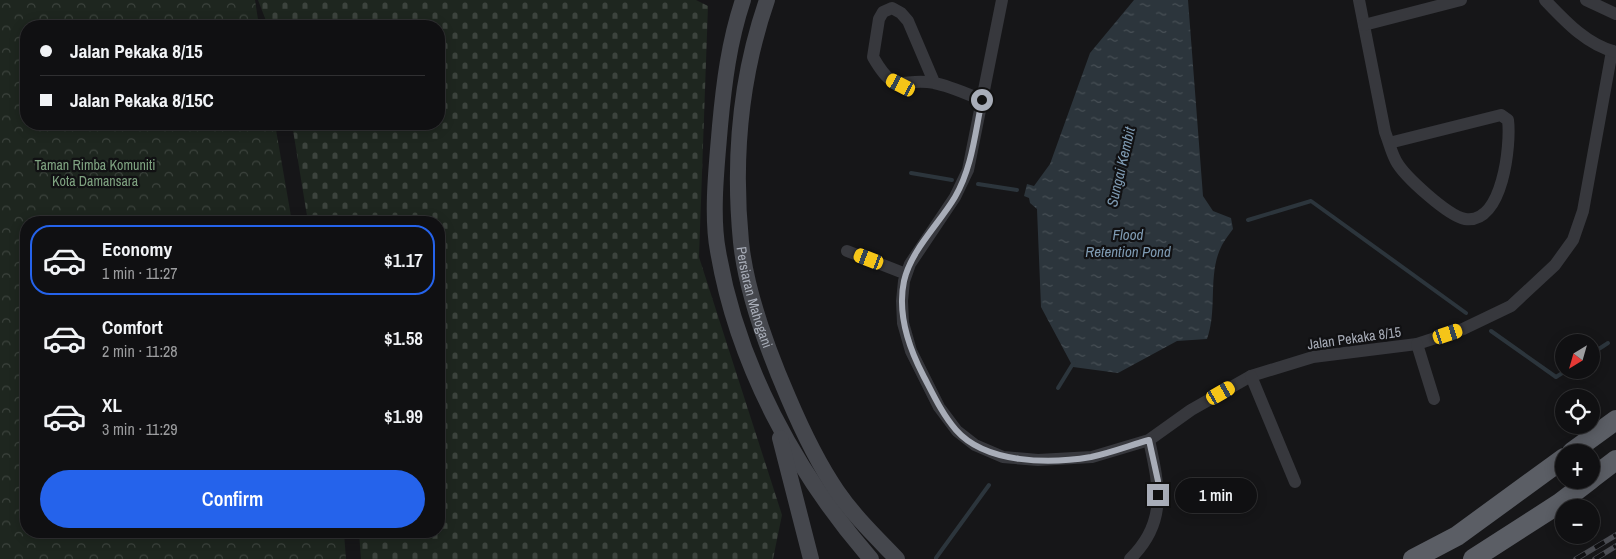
<!DOCTYPE html>
<html lang="en">
<head>
<meta charset="utf-8">
<style>
	:root { --surface:#101012; --page:#19191b; --text:#f1f3f6; --muted:#9c9d9f; --line:#303032; --accent:#2563eb }
	body { margin:0; font-family:"Archivo Narrow",sans-serif; background:var(--page); color:var(--text); height:100vh; display:flex; flex-direction:column; font-size:19px; white-space:nowrap }
	* { box-sizing:border-box; margin:0 }
	p { font-size:16px; color:var(--muted) }
	.icon { flex:none; width:28px; height:28px; fill:none; stroke:currentColor; stroke-width:2; stroke-linecap:round; stroke-linejoin:round }
	.map { position:relative; flex:1; overflow:hidden }
	.details { position:absolute; left:20px; top:216px; width:425px; height:322px; display:flex; flex-direction:column; background:var(--surface); border-radius:20px; box-shadow:0 2px 12px #0003,0 0 0 1px var(--line) }
	.details>* { flex:none }
	.banner { position:absolute; left:20px; top:20px; width:425px; height:110px; border-radius:20px; box-shadow:0 2px 12px #0003,0 0 0 1px var(--line); display:grid; align-content:center; height:110px; padding:0 20px; background:var(--surface) }
	.needle { width:32px; rotate:217deg }
	.controls { position:absolute; left:1555px; top:334px; display:grid; gap:10px }
	.controls a { display:grid; place-items:center; width:45px; height:45px; border-radius:50%; background:var(--surface); box-shadow:0 2px 12px #0003,0 0 0 1px var(--line); font-size:25px }
	.end { position:absolute; width:22px; height:22px; margin:-11px; border:6px solid #a8adb8; background:#111; box-shadow:0 0 0 2px #111 }
	.from { border-radius:50% }
	.bubble { position:absolute; height:35px; border-radius:18px; background:var(--surface); box-shadow:0 2px 12px #0003,0 0 0 1px var(--line); font-size:16px; font-weight:600; line-height:35px; text-align:center }
	.car { position:absolute; width:15px; height:30px; margin:-15px -8px; border-radius:6px; box-shadow:0 0 4px 1px #0007; background:linear-gradient(#f5c518 24%,#345 0 40%,#f5c518 0 76%,#345 0 86%,#f5c518 0) }
	.banner b { display:flex; align-items:center; gap:18px; height:48px; font-size:19px }
	.banner b+b { border-top:1px solid var(--line) }
	.banner i { width:12px; height:12px; background:var(--text) }
	ul { padding:9px 0 0; list-style:none }
	li { display:flex; align-items:center; gap:15px; height:70px; margin:0 10px 8px; padding:0 10px; border:2px solid transparent; border-radius:20px }
	li div { flex:1 }
	li b { display:block; font-size:19px }
	li em { font-style:normal; font-weight:600 }
	li.current { border-color:var(--accent) }
	li>.icon { width:45px; height:45px; stroke-width:1.5 }
	.button { display:flex; gap:10px; margin-top:auto; padding:10px 20px }
	.button a { flex:1; height:58px; border-radius:30px; background:var(--accent); color:#fff; font-size:20px; font-weight:600; line-height:58px; text-align:center }
	.map>svg:first-child { display:block }
	.forest { fill:url(#forest-crowns) }
	.cemetery { fill:url(#cemetery-stones) }
	.water { fill:url(#water-ripples) }
	.lines { fill:none; stroke-linecap:round; stroke-linejoin:round }
	.stream { stroke:#2c353c; stroke-width:4 }
	.minor { stroke:#37383d; stroke-width:12 }
	.secondary { stroke:#45474d; stroke-width:16 }
	.trunk { stroke:#5b5e65; stroke-width:20 }
	.rail-casing { stroke:#4a4c52; stroke-width:5.5 }
	.rail { stroke:#111113; stroke-width:4; stroke-dasharray:11; stroke-linecap:butt }
	.route { stroke:#a8adb8; stroke-width:6 }
	.labels { text-anchor:middle; stroke-width:4.5; stroke-linejoin:round; paint-order:stroke }
	.park-label { font-size:14px; fill:#7fa381; stroke:#111113 }
	.street-label { font-size:14px; fill:#a8adb8; stroke:#111113 }
	.water-label { font-size:15px; font-style:italic; fill:#7f9bb3; stroke:#111113 }
</style>
</head>
<body>
<div class="map">
<svg width="1616" height="559" viewBox="0 0 1616 559">
	<defs>
		<pattern id="forest-crowns" width="20" height="18" patternUnits="userSpaceOnUse" patternTransform="scale(1.25)"><rect width="20" height="18" fill="#1e261f"/><path d="M2 6a3 3 0 1 1 6 0M12 15a3 3 0 1 1 6 0" fill="none" stroke="#3c433d"/></pattern>
		<pattern id="cemetery-stones" width="16" height="16" patternUnits="userSpaceOnUse" patternTransform="scale(1.25)"><rect width="16" height="16" fill="#1e261f"/><path d="M2 7V4a2 2 0 0 1 4 0v3zM10 15v-3a2 2 0 0 1 4 0v3z" fill="#3c433d"/></pattern>
		<pattern id="water-ripples" width="26" height="14" patternUnits="userSpaceOnUse" patternTransform="scale(1.25)"><rect width="26" height="14" fill="#2c353c"/><path d="M2 4q2-2 4 0t4 0M15 11q2-2 4 0t4 0" fill="none" stroke="#485056"/></pattern>
	</defs>
	<rect width="100%" height="100%" fill="#161618"/>
	<path class="forest" d="M0 0H255L259 26H26V124H275L292 222H26V532L344 533 346 559H0Z"/>
	<path class="cemetery" d="M696 0 708 6 699 257 782 515 773 559H361L359 533 439 532V222H308L292 124H439V26H268L258 0Z"/>
	<path class="water" d="M1134 0H1188L1203 196 1213 211 1231 218 1233 229C1229 234 1225 240 1222 245 1207 274 1218 309 1207 339L1177 341 1118 373 1073 367 1041 307 1037 209 1030 203 1029 198 1024 196 1027 184 1034 186 1050 164 1090 53Z"/>
	<g class="lines">
		<g class="stream">
			<path d="M911 173 952 180"/>
			<path d="M978 184 1017 190"/>
			<path d="M1248 220 1311 201 1466 313"/>
			<path d="M1491 331 1556 377 1567 370"/>
			<path d="M1591 354 1608 343"/>
			<path d="M1058 388 1074 362"/>
			<path d="M936 558 989 485"/>
		</g>
		<g class="minor">
			<path d="M1002 0 968 170 955 197 910 264 904 281 902 301 903 323 911 351 939 407 957 431 975 445 1003 457 1038 460 1092 457 1149 440 1191 410 1251 376 1313 357 1417 344 1463 329 1511 306 1555 265 1573 240 1583 211 1612 51"/>
			<path d="M1359 0 1385 132C1389 142 1391 152 1396 161 1404 176 1448 216 1465 219 1503 225 1511 144 1508 120L1501 115 1389 143"/>
			<path d="M1545 0C1565 21 1587 45 1616 52"/>
			<path d="M1586 0 1616 14"/>
			<path d="M1364 25 1461 0"/>
			<path d="M934 82 908 21 901 13 892 8 883 12 879 19 873 57C897 99 901 76 934 83 950 86 967 94 982 100"/>
			<path d="M847 251 906 274"/>
			<path d="M1417 344 1434 399"/>
			<path d="M1251 376 1295 482"/>
			<path d="M1130 559C1168 522 1159 486 1149 440"/>
		</g>
		<g class="secondary">
			<path d="M743 0C729 42 724 83 720 126 717 163 711 214 718 251 737 364 796 473 871 559"/>
			<path id="s1" d="M767 0C740 78 733 160 741 242 746 291 769 353 788 397 802 430 817 462 837 491 854 516 876 537 897 559"/>
			<path d="M780 438 811 559"/>
		</g>
		<g class="trunk">
			<path d="M1572 452 1616 420"/>
			<path d="M1591 479 1616 460"/>
			<path d="M1413 559 1457 536 1564 458"/>
			<path d="M1473 559 1560 503 1590 480"/>
		</g>
		<defs>
			<g id="rail">
				<path d="M1576 559 1616 535"/>
				<path d="M1595 559 1616 546"/>
			</g>
		</defs>
		<use href="#rail" class="rail-casing"/>
		<use href="#rail" class="rail"/>
	</g>
	<g class="lines">
		<path class="route" d="M982 100C975 133 972 168 955 197 939 224 911 250 904 281 897 314 908 346 923 375 933 394 942 414 956 430 986 464 1050 464 1091 457 1111 453 1131 445 1149 440L1158 481V495"/>
	</g>
	<g class="labels">
		<g class="park-label">
			<text x="95" y="170">Taman Rimba Komuniti<tspan x="95" dy="16">Kota Damansara</tspan></text>
		</g>
		<g class="street-label">
			<text dy="5" stroke="none"><textPath href="#s1" startOffset="302">Persiaran Mahogani</textPath></text>
			<text transform="translate(1354 338) rotate(-8)" y="5">Jalan Pekaka 8/15</text>
		</g>
		<g class="water-label">
			<text transform="translate(1121 167) rotate(-77)" y="5">Sungai Kembit</text>
			<text x="1128" y="240">Flood<tspan x="1128" dy="17">Retention Pond</tspan></text>
		</g>
	</g>
</svg>
<div class="controls">
<a><svg class="needle" viewBox="-14 -14 28 28"><path d="M0-13l5 13h-10z" fill="#e53935"/><path d="M0 13l5-13h-10z" fill="#9c9d9f"/></svg></a>
<a><svg class="icon" aria-label="locate" viewBox="0 0 24 24"><circle cx="12" cy="12" r="6"/><path d="M12 2v4M12 18v4M2 12h4M18 12h4"/></svg></a>
<a>+</a>
<a>−</a>
</div>
<i class="end from" style="left:982px;top:100px"></i>
<i class="end" style="left:1158px;top:495px"></i>
<div class="bubble" style="left:1175px;top:478px;width:82px">1 min</div>
<i class="car" style="left:901px;top:85px;rotate:297deg"></i>
<i class="car" style="left:869px;top:259px;rotate:291deg"></i>
<i class="car" style="left:1448px;top:334px;rotate:72deg"></i>
<i class="car" style="left:1221px;top:393px;rotate:60deg"></i>
<div class="banner">
<b><i class="from"></i>Jalan Pekaka 8/15</b>
<b><i></i>Jalan Pekaka 8/15C</b>
</div>
<section class="details">
<ul>
<li class="current"><svg class="icon" aria-label="car" viewBox="0 0 24 24"><path d="M5 17H2v-5l4-1 3-4h7l3 4 3 1v5h-3M9 17h6M6 11h13"/><circle cx="7" cy="17" r="2"/><circle cx="17" cy="17" r="2"/></svg><div><b>Economy</b><p>1 min · 11:27</p></div><em>$1.17</em></li>
<li><svg class="icon" aria-label="car" viewBox="0 0 24 24"><path d="M5 17H2v-5l4-1 3-4h7l3 4 3 1v5h-3M9 17h6M6 11h13"/><circle cx="7" cy="17" r="2"/><circle cx="17" cy="17" r="2"/></svg><div><b>Comfort</b><p>2 min · 11:28</p></div><em>$1.58</em></li>
<li><svg class="icon" aria-label="car" viewBox="0 0 24 24"><path d="M5 17H2v-5l4-1 3-4h7l3 4 3 1v5h-3M9 17h6M6 11h13"/><circle cx="7" cy="17" r="2"/><circle cx="17" cy="17" r="2"/></svg><div><b>XL</b><p>3 min · 11:29</p></div><em>$1.99</em></li>
</ul>
<div class="button"><a>Confirm</a></div>
</section>
</div>
</body>
</html>
